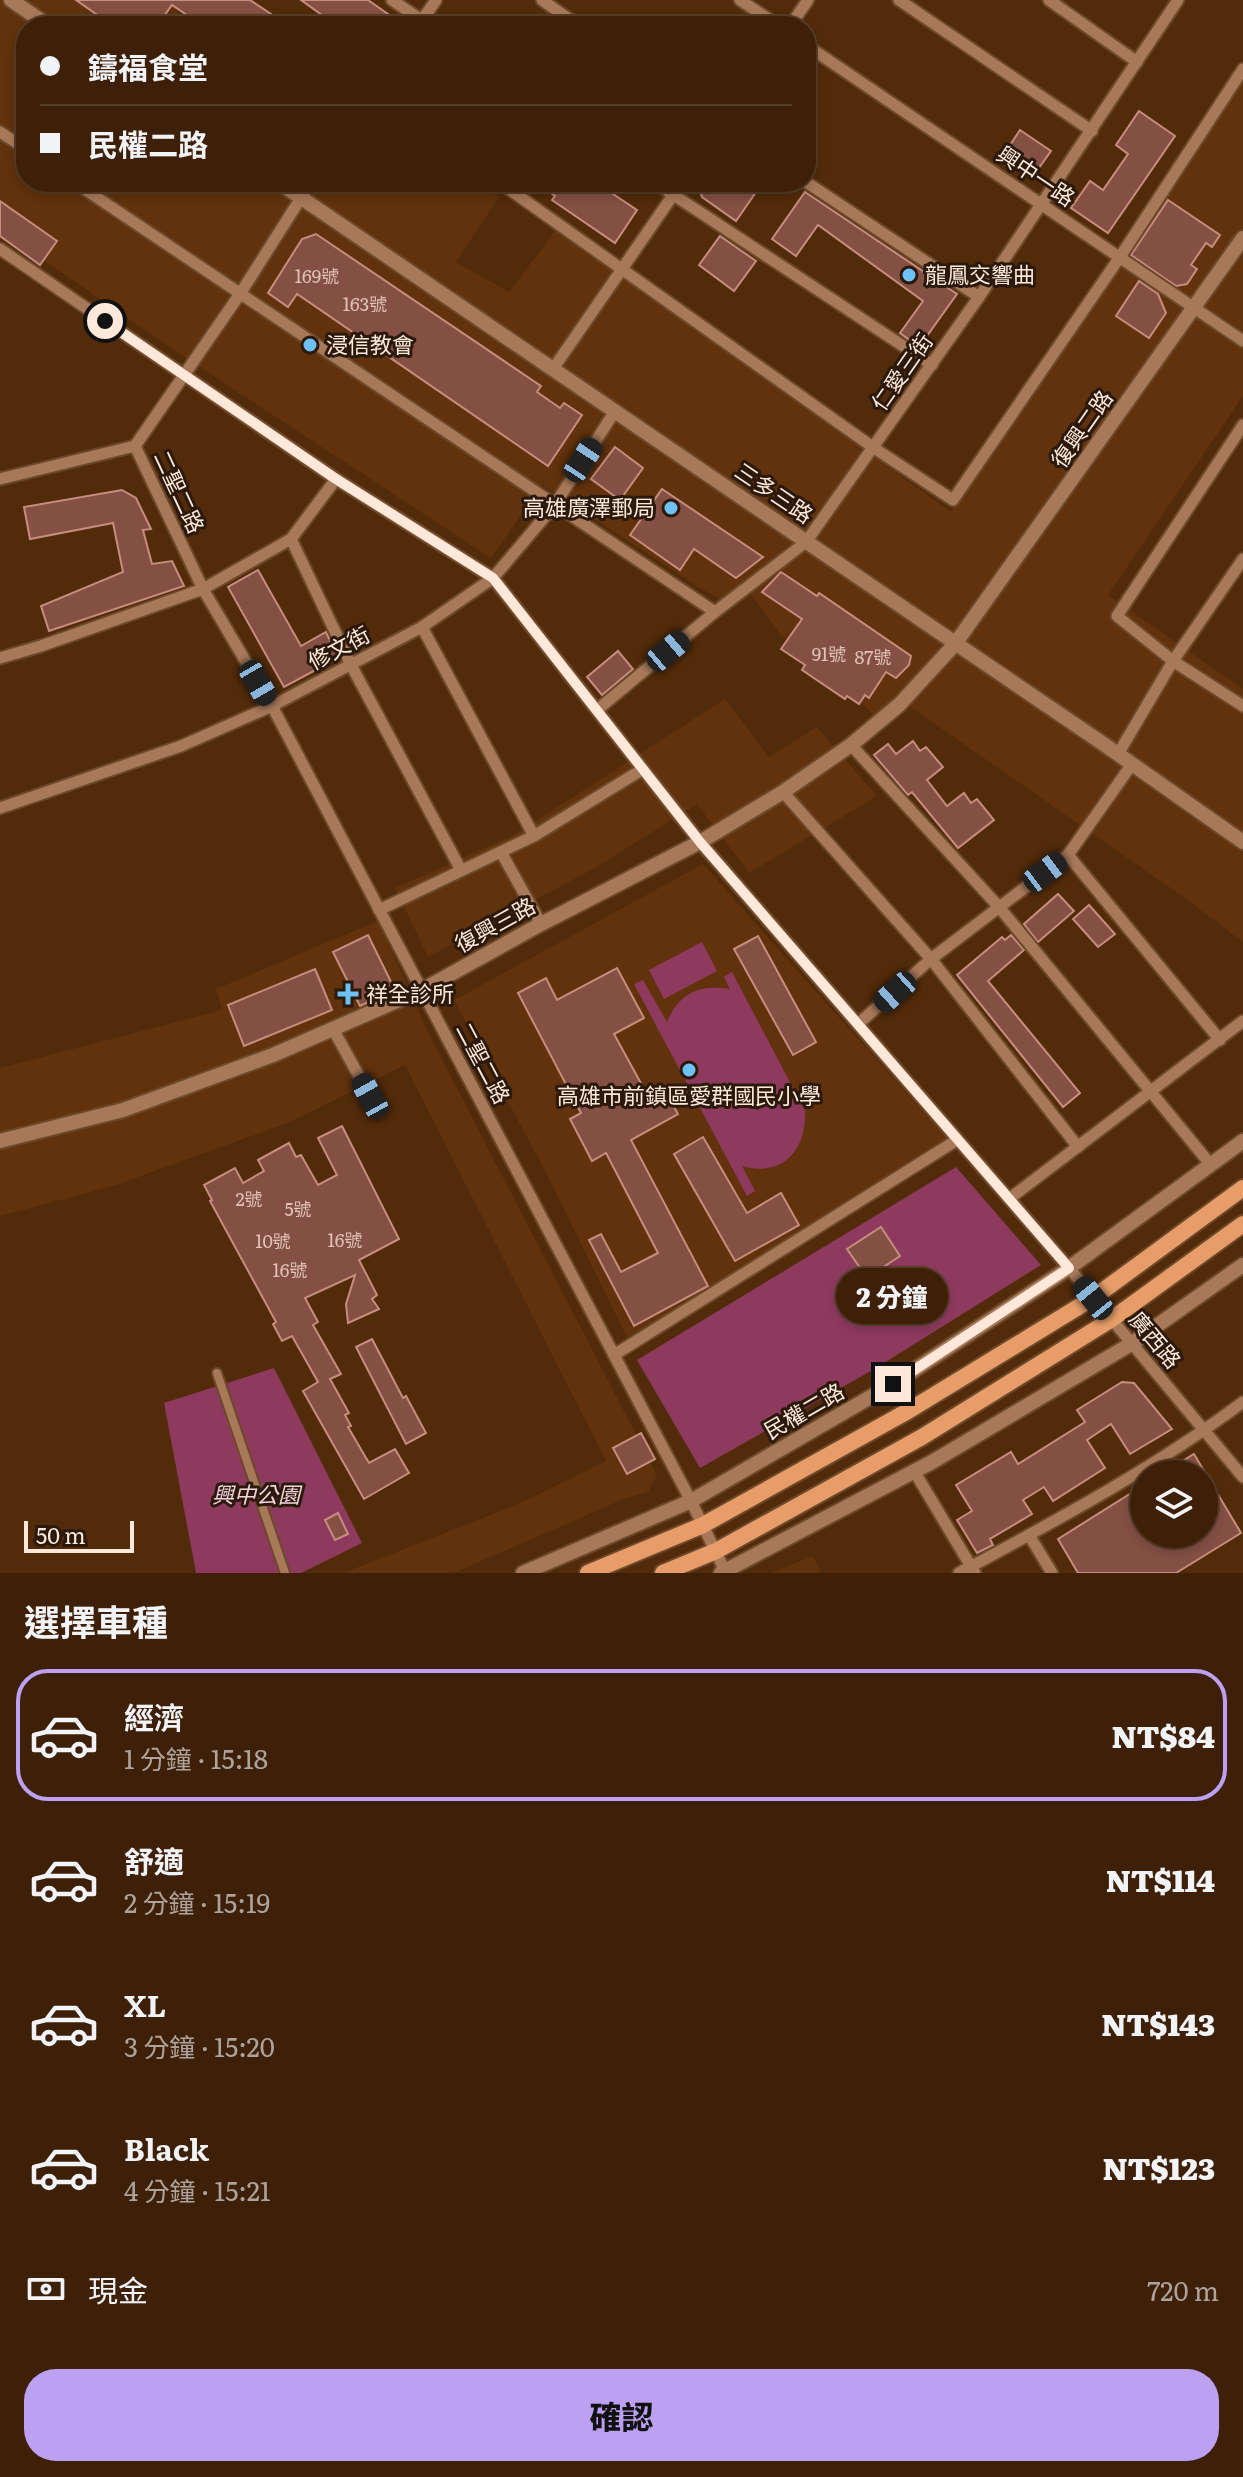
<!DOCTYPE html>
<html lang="zh-TW">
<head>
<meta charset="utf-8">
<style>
	:root { --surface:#3e2008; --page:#452812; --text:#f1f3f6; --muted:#ada39c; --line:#573e29; --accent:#bca0f2 }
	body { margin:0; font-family:Literata,"Noto Sans TC",serif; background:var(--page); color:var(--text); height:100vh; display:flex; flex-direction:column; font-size:30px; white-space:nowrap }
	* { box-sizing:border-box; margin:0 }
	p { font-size:26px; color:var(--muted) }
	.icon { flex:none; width:44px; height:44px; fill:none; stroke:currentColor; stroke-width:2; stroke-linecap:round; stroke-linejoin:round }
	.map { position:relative; height:1573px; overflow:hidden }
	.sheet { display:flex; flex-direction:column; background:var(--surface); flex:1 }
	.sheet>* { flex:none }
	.hud { position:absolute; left:16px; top:16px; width:800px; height:176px; border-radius:32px; box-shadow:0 4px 12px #0003,0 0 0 2px var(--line); display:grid; align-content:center; height:176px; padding:0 24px; background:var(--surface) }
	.controls { position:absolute; left:1130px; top:1460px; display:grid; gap:16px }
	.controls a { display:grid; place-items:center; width:88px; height:88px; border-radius:50%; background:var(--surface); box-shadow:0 4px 12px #0003,0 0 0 2px var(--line); font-size:40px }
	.scale { position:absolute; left:24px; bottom:20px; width:110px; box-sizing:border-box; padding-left:8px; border:4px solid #fde8da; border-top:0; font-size:22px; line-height:28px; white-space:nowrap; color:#fde8da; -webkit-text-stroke:6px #2b190c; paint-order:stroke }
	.end { position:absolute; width:36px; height:36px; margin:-18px; border:10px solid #fde8da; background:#111; box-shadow:0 0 0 4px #111 }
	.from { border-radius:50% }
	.bubble { position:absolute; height:56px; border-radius:28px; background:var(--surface); box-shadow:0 4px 12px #0003,0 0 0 2px var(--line); font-size:26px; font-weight:800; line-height:56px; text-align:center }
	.car { position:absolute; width:24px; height:48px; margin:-24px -12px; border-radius:10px; box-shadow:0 0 6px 2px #0007; background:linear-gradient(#222 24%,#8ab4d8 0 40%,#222 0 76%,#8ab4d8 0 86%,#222 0) }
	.hud b { display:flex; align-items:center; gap:28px; height:76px; font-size:30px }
	.hud b+b { border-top:2px solid var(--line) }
	.hud i { width:20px; height:20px; background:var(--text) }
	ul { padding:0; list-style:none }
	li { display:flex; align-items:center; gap:24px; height:132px; margin:0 16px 12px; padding:0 8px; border:4px solid transparent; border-radius:32px }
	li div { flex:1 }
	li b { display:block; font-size:30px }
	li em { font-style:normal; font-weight:800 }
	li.on { border-color:var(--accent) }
	li>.icon { width:72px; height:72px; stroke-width:1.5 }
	h2 { padding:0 24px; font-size:36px; line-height:96px }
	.pay { display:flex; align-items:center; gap:20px; height:88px; padding:0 24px; font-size:30px }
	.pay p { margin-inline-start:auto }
	.button { display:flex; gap:16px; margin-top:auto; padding:16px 24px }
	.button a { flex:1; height:92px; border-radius:32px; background:var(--accent); color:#111; font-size:32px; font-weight:800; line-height:92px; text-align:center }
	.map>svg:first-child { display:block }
	.built { fill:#61320c }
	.green { fill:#8d3a5e }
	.building { fill:#845043; stroke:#c68d7e; stroke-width:2 }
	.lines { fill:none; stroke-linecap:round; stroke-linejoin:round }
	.pedestrian-casing { stroke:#6d492b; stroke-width:12 }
	.minor-casing { stroke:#6d492b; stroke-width:15 }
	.tertiary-casing { stroke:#6d492b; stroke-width:18 }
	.secondary-casing { stroke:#6d492b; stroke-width:20 }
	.pedestrian { stroke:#a87959; stroke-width:8 }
	.minor { stroke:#a87959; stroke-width:11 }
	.tertiary { stroke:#a87959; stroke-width:14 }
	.secondary { stroke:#e89d68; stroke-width:16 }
	.route { stroke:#fde8da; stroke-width:10 }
	.poi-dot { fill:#6dc2f3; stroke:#2b190c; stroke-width:3 }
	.labels { text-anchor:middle; stroke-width:6; stroke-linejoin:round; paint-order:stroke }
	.number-label { font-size:18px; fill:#dfc2b4 }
	.street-label { font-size:22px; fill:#fde8da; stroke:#2b190c }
	.poi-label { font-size:22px; fill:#fde8da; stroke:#2b190c; text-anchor:start }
	.park-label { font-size:22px; font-style:italic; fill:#f2d2dd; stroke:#2b190c }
</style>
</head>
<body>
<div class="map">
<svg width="1243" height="1573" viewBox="0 0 1243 1573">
	<rect width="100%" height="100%" fill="#522b0a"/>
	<g class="built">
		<path d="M0 0H183L175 16 190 26H26V182H478L499 197 456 262 509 292 555 231 630 281 951 512 1243 82V396L1108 595 1243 689V942L1182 896 899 699 874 716 852 693 781 635 751 595 734 606 700 588 542 485 491 558 174 350 0 230Z"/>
		<path d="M725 699 769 757 817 727 877 796 749 873 697 804 595 868 428 957 395 888 514 835Z"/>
		<path d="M703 864 948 1140 629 1341 545 1171 454 1000Z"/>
		<path d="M378 921 429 1034 657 1475 648 1492 626 1498 454 1573H343L516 1505 606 1461 405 1065 288 1123 113 1186 0 1216V1068L222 1010 216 989Z"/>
		<path d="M813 1556 821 1573H771Z"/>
	</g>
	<g class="green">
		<path d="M702 942 717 971 664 999 649 970Z"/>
		<path d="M732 972 805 1111C807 1150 782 1178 742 1166L755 1191 747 1196 634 984 643 980 667 1022C679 993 699 984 730 989L724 977Z"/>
		<path d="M956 1167 1041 1265 876 1368 700 1468 637 1360Z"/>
		<path d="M274 1368 362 1543 301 1573H196L164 1403Z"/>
	</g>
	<g class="building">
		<path d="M76 0H250L289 26H203L172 5 157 26H113Z"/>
		<path d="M301 0H368L405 26H350L337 17 333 23Z"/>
		<path d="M1139 111 1175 136 1108 233 1071 208 1090 181 1103 190 1128 154 1116 145Z"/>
		<path d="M1020 130 1051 151 1036 172 1006 151Z"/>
		<path d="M535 182H595L637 210 615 243 552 200 555 196Z"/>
		<path d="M697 182H763L736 221 702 197Z"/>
		<path d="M805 192 957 294 919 347 900 333 923 301 818 225 796 256 772 239Z"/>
		<path d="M1168 200 1220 235 1212 247 1206 243 1191 265 1197 269 1187 284 1176 286 1131 255Z"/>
		<path d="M0 201 57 241 40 265 0 236Z"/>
		<path d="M316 234 541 386 537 392 560 408 564 403 582 415 548 466 297 294 288 307 268 293 302 239Z"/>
		<path d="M720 236 756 261 734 291 699 265Z"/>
		<path d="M1139 281 1158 294 1166 313 1149 338 1116 316Z"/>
		<path d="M615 447 643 468 620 500 591 479Z"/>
		<path d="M662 489 763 557 736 578 694 549 680 570 630 535Z"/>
		<path d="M122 490 136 498 151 529 143 530 152 564 172 561 184 586 49 631 41 606 123 572 113 523 30 539 24 507Z"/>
		<path d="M258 570 301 646 326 632 338 658 284 687 228 587Z"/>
		<path d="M781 572 817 596 819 593 911 656 909 665 896 678 886 672 869 698 865 695 859 704 847 696 845 699 802 670 805 665 781 649 802 619 762 592Z"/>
		<path d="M618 651 633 669 602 695 587 677Z"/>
		<path d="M913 741 920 751 926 747 943 767 927 780 947 806 964 793 971 803 977 799 994 820 958 848 912 792 908 795 874 755 888 744 896 754Z"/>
		<path d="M1058 894 1074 911 1038 942 1024 924Z"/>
		<path d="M1089 905 1115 934 1098 947 1073 919Z"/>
		<path d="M368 935 395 990 360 1006 333 952Z"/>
		<path d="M1011 935 1024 950 988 981 1080 1093 1063 1107 957 975 1002 937 1005 940Z"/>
		<path d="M758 936 816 1042 793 1055 734 949Z"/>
		<path d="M617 968 644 1018 614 1034 649 1098 664 1089 678 1114 631 1140 708 1286 634 1326 589 1240 601 1234 621 1272 658 1253 606 1153 592 1161 570 1119 581 1113 518 993 546 978 557 1000Z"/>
		<path d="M315 969 332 1010 244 1046 228 1005Z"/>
		<path d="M342 1126 399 1239 359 1260 377 1295 372 1299 379 1309 348 1323 346 1304 355 1275 305 1298 318 1322 313 1325 341 1374 330 1379 349 1413 345 1415 351 1426 348 1427 369 1463 395 1449 409 1473 364 1499 303 1391 318 1382 292 1336 282 1341 273 1324 276 1322 210 1201 212 1200 204 1185 235 1168 243 1183 264 1171 258 1160 289 1143 296 1157 301 1155 318 1185 337 1175 318 1138Z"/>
		<path d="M703 1137 747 1213 781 1193 799 1225 735 1261 674 1154Z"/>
		<path d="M881 1227 900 1256 867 1278 847 1249Z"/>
		<path d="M372 1339 403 1398 406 1396 426 1433 406 1444 356 1347Z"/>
		<path d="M1122 1382 1134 1383 1172 1429 1130 1454 1111 1424 1087 1440 1105 1468 1053 1501 1044 1487 1023 1500 1032 1514 990 1539 993 1545 977 1553 957 1520 972 1511 956 1485 1011 1452 1018 1464 1085 1422 1077 1410Z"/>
		<path d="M641 1433 655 1459 627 1474 613 1448Z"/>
		<path d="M1194 1454 1241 1533 1176 1573H1078L1058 1539 1144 1485V1534H1204V1474H1162Z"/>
		<path d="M338 1513 348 1534 335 1540 325 1520Z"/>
	</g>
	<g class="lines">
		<defs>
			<path id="pedestrian" d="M217 1373 285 1573"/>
			<g id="minor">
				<path d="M392 0 430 26"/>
				<path d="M542 0 579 26"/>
				<path d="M740 0 779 26"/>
				<path d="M899 0 1092 131"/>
				<path d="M1049 0 1137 62"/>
				<path d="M418 26 436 0"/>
				<path d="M790 26 808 0"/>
				<path d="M806 45 1243 341"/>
				<path d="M0 132 26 149"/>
				<path d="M74 182 715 612"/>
				<path d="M499 182 874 448 953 500 1120 257 1243 69"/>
				<path d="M654 182 932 365"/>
				<path d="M806 182 979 297"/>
				<path d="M0 249 336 479 493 578 700 842 1069 1268 1243 1477"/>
				<path d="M553 369 682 182"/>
				<path d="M1243 425 1117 616 1173 661 1243 706"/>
				<path d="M135 446 203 589 272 706 691 1501 726 1573"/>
				<path d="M0 479 135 446 240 294 311 182"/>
				<path d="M291 539 351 665 461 870"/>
				<path d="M422 627 534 836"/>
				<path d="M0 658 41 646 203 589 291 539 336 479"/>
				<path d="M597 710 715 612 806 542 979 297 1178 0"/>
				<path d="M851 745 999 907 1211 1165"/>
				<path d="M1118 754 1173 661 1243 559"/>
				<path d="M783 792 931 959 1078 1147"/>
				<path d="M0 808 181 746 272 706 422 627 493 578 554 506 615 411"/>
				<path d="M501 852 541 924"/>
				<path d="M1068 855 1220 1040"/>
				<path d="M379 910 534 836 643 769"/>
				<path d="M858 1024 931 959 1068 855 1132 764"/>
				<path d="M333 1029 370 1096"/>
				<path d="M1009 1199 1243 1021"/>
				<path d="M614 1355 957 1140"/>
				<path d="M914 1471 975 1573"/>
				<path d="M1029 1535 1052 1573"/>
				<path d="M959 1573C1055 1521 1155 1468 1243 1402"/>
			</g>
			<g id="tertiary">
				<path d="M11 0 49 26"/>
				<path d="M278 182 1105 745 1243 842"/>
				<path d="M0 1141 123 1110 273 1055 422 990 541 924 700 842 783 792 851 745 899 705 955 644 1243 238"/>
				<path d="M523 1573 691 1501 893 1384 1069 1268 1243 1141"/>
				<path d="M721 1573 932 1462 1131 1344 1243 1265"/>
			</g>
			<g id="secondary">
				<path d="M588 1573 703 1525 908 1411 1093 1298 1243 1188"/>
				<path d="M663 1573 716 1551 922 1437 1112 1319 1243 1224"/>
			</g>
		</defs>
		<use href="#pedestrian" class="pedestrian-casing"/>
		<use href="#minor" class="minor-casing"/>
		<use href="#tertiary" class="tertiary-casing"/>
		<use href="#secondary" class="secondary-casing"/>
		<use href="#pedestrian" class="pedestrian"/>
		<use href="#minor" class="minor"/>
		<use href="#tertiary" class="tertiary"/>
		<use href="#secondary" class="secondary"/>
	</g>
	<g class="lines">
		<path class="route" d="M105 321 336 479 493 578 700 842 1069 1268 893 1384"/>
	</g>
	<g class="poi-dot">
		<circle cx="909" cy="275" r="8"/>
		<circle cx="310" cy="345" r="8"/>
		<circle cx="671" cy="508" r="8"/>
		<path d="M344 982h8v8h8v8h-8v8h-8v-8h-8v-8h8z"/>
		<circle cx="689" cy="1070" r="8"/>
	</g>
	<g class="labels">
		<g class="number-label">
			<text x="317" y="283">169號</text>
			<text x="365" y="311">163號</text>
			<text x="829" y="661">91號</text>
			<text x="873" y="664">87號</text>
			<text x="249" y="1206">2號</text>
			<text x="298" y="1216">5號</text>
			<text x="345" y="1247">16號</text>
			<text x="273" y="1248">10號</text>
			<text x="290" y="1277">16號</text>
		</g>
		<g class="street-label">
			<text transform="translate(1036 176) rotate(34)" y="8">興中一路</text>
			<text transform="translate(902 372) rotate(-55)" y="8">仁愛三街</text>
			<text transform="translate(1082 429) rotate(-55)" y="8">復興二路</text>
			<text transform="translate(179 492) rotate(65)" y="8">二聖二路</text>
			<text transform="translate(774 493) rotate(34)" y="8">三多三路</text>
			<text transform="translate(339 648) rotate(-28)" y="8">修文街</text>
			<text transform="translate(495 925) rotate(-29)" y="8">復興三路</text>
			<text transform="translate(483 1063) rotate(62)" y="8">二聖二路</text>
			<text transform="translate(1155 1340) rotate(50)" y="8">廣西路</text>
			<text transform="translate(804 1411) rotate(-30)" y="8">民權二路</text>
		</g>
		<g class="poi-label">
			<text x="925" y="283">龍鳳交響曲</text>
			<text x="326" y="353">浸信教會</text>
			<text x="655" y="516" text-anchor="end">高雄廣澤郵局</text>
			<text x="366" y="1002">祥全診所</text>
			<text x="689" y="1104" text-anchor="middle">高雄市前鎮區愛群國民小學</text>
		</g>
		<g class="park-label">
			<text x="256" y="1503">興中公園</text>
		</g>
	</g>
</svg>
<div class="controls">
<a><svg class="icon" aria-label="layers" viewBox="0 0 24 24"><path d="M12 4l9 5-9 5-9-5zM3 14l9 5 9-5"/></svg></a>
</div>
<div class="scale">50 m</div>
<i class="end from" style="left:105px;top:321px"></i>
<i class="end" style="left:893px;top:1384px"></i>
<div class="bubble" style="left:836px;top:1268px;width:112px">2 分鐘</div>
<i class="car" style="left:583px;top:460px;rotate:33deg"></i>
<i class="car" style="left:668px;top:651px;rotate:50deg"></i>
<i class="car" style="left:258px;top:683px;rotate:150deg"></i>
<i class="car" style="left:1045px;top:872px;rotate:53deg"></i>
<i class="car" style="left:895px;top:992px;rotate:228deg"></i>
<i class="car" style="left:370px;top:1096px;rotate:331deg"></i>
<i class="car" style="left:1093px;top:1298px;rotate:321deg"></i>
<div class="hud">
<b><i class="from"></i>鑄福食堂</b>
<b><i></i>民權二路</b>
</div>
</div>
<section class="sheet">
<h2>選擇車種</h2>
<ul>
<li class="on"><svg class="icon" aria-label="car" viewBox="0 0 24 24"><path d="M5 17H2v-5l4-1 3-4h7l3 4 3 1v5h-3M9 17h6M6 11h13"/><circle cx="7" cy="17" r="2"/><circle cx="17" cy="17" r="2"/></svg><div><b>經濟</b><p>1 分鐘 · 15:18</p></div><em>NT$84</em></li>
<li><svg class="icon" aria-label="car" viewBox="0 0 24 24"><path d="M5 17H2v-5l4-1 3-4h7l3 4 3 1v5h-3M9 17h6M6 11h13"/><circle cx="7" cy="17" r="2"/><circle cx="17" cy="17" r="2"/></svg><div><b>舒適</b><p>2 分鐘 · 15:19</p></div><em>NT$114</em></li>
<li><svg class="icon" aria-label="car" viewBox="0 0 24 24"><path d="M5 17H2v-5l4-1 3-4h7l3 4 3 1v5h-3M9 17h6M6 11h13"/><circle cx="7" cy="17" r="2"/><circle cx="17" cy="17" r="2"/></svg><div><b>XL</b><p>3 分鐘 · 15:20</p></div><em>NT$143</em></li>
<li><svg class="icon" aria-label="car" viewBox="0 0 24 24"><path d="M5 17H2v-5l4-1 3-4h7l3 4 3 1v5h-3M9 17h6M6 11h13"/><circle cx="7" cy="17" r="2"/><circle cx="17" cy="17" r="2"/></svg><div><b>Black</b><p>4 分鐘 · 15:21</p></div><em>NT$123</em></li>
</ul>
<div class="pay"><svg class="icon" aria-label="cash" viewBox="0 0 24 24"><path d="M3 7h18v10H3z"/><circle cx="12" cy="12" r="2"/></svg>現金<p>720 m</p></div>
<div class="button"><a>確認</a></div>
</section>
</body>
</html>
